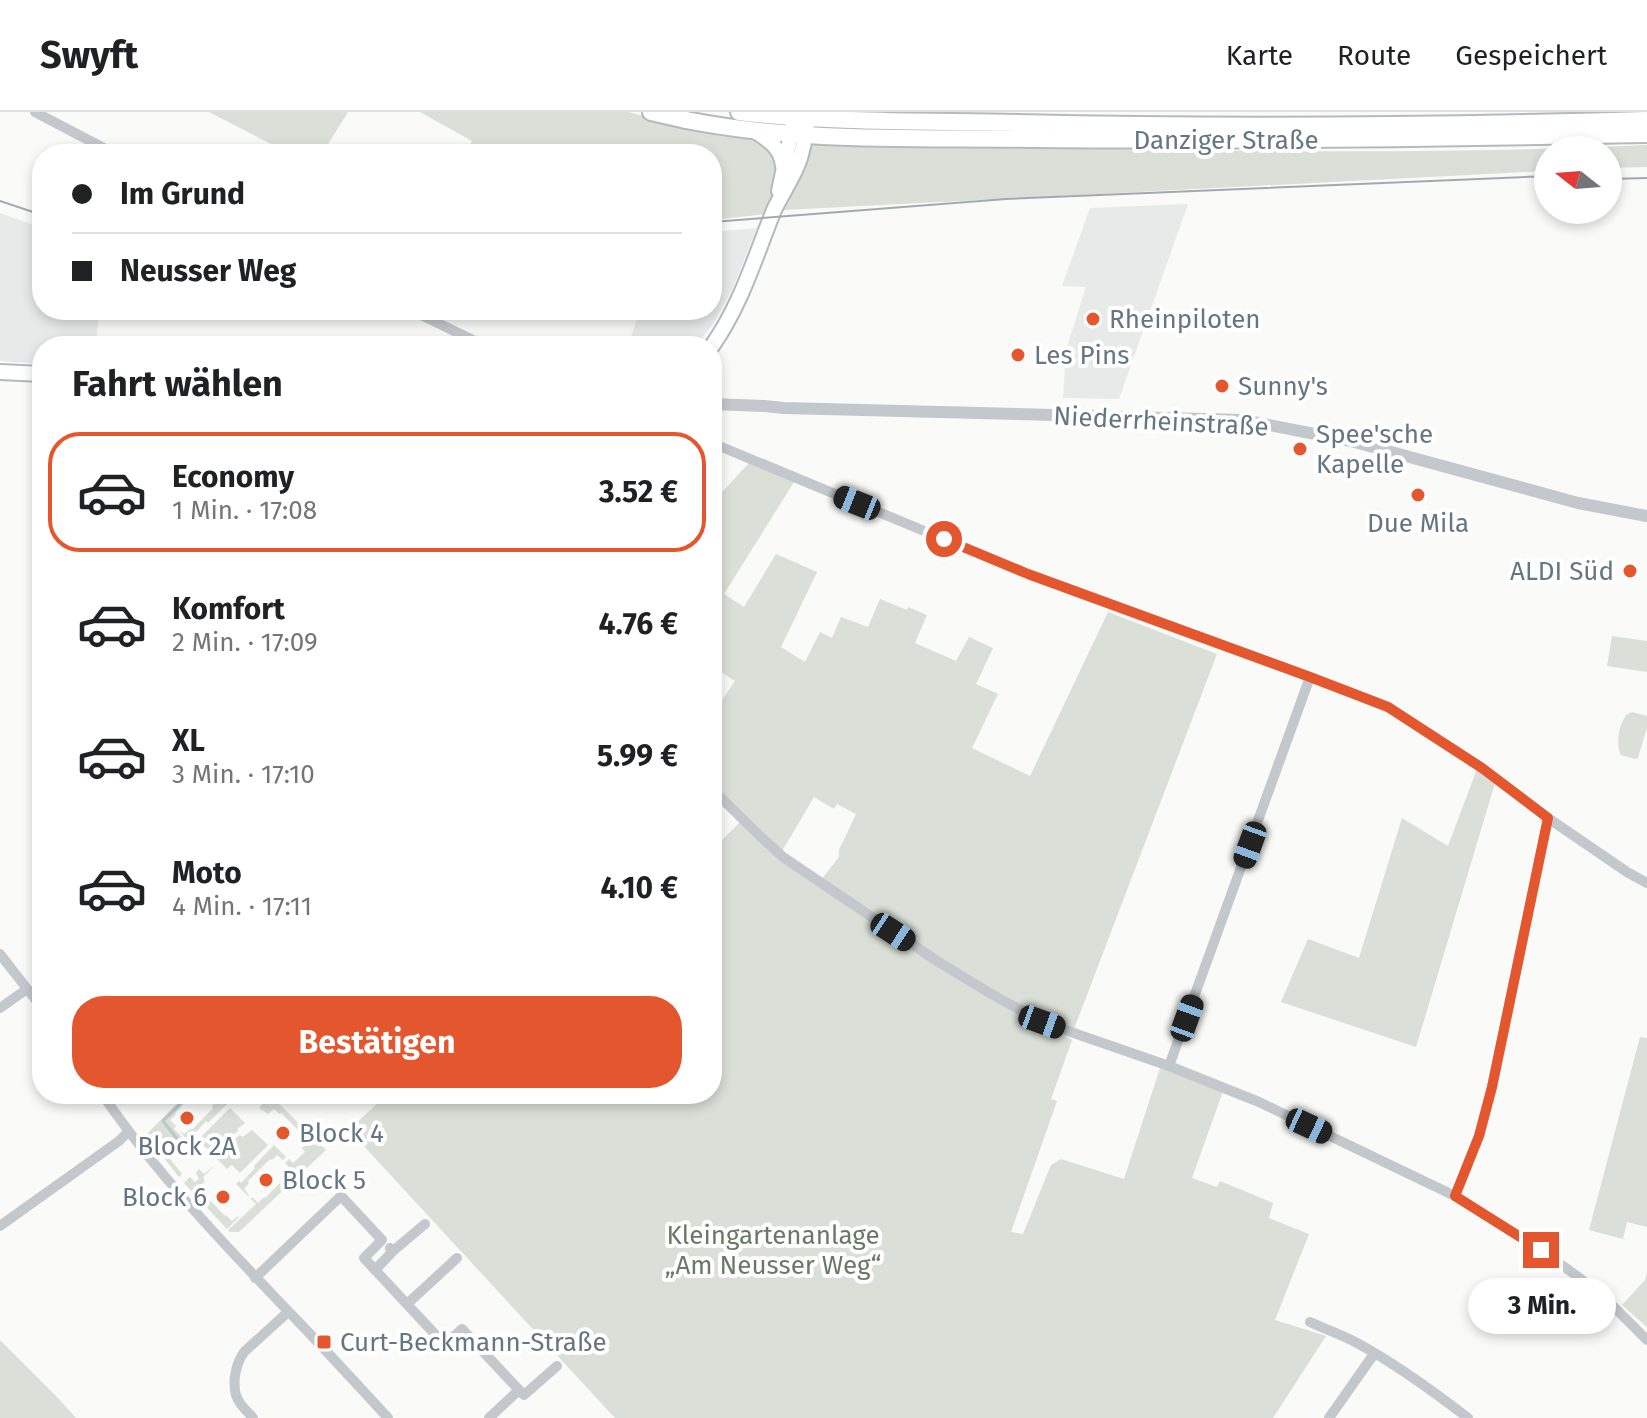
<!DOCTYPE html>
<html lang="de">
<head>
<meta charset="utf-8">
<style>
	:root { --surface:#fff; --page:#f6f6f6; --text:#202124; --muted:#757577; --line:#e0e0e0; --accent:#e4572e }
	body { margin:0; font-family:"Fira Sans",sans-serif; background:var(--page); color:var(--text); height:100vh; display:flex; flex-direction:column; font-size:30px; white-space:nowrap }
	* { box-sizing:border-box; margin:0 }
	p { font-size:26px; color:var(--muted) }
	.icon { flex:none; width:44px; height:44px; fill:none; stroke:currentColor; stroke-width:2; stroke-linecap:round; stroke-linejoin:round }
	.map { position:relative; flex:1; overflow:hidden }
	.side { position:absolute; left:32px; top:224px; width:690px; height:768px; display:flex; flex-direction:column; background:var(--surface); border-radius:32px; box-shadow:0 4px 12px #0003 }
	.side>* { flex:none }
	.banner { position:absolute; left:32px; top:32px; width:690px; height:176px; border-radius:32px; box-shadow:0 4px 12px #0003; display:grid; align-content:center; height:176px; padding:0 40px; background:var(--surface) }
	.needle { width:52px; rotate:287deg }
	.controls { position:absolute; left:1534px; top:24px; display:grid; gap:16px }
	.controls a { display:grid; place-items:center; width:88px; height:88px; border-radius:50%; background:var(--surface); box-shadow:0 4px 12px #0003; font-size:40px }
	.end { position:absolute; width:36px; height:36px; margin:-18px; border:10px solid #e4572e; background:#fff; box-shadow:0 0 0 4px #fff }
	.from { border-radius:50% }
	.bubble { position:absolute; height:56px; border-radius:28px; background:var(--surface); box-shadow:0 4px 12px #0003; font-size:26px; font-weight:700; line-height:56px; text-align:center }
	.car { position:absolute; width:24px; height:48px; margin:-24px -12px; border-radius:10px; box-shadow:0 0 6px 2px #0007; background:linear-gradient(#222 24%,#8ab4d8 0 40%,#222 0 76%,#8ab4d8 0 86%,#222 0) }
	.banner b { display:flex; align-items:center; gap:28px; height:76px; font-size:30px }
	.banner b+b { border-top:2px solid var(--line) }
	.banner i { width:20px; height:20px; background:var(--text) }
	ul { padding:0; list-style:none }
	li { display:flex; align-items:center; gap:24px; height:120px; margin:0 16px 12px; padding:0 24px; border:4px solid transparent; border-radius:32px }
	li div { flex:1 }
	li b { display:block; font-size:30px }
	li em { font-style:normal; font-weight:700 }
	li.current { border-color:var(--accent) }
	li>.icon { width:72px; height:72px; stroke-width:1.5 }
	h2 { padding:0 40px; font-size:36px; line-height:96px }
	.cta { display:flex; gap:16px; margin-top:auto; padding:16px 40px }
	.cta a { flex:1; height:92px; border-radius:32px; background:var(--accent); color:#fff; font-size:32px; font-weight:700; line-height:92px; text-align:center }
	header { display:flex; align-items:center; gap:48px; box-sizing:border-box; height:112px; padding:0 40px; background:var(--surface); border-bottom:2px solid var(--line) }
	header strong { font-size:38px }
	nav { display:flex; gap:44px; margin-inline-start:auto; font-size:28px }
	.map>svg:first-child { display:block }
	.built { fill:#e8e9e9 }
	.green { fill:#dadfd7 }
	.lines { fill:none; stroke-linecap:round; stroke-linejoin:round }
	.stream { stroke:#bbc7cb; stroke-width:3 }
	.secondary-casing { stroke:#b3babf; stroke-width:18 }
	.primary-casing { stroke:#b5babe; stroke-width:20 }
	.trunk-casing { stroke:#b4b9bd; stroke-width:20 }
	.minor { stroke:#c3c8cc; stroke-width:10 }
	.tertiary { stroke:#c3c8cc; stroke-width:12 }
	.secondary { stroke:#fff; stroke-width:14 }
	.primary { stroke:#fff; stroke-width:16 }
	.trunk { stroke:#fff; stroke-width:16 }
	.tram { stroke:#a2aab0; stroke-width:2 }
	.route { stroke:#e4572e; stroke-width:10 }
	.poi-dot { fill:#e4572e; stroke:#fff; stroke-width:3 }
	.labels { text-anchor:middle; stroke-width:8; stroke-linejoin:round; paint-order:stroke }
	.street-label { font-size:26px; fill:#657683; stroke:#fff }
	.poi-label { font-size:26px; fill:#657683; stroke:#fff; text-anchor:start }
	.park-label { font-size:26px; fill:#687a64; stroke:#fff }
</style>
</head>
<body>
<header>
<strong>Swyft</strong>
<nav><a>Karte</a><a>Route</a><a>Gespeichert</a></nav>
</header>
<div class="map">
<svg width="1647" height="1306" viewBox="0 0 1647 1306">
	<rect width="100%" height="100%" fill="#fafaf8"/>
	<g class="built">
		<path d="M1188 92 1119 287 1063 286 1066 238 1086 175 1062 174 1090 96Z"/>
		<path d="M0 101 42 116V198H99L96 234H42V252L0 249Z"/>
		<path d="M757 116 732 178 712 214 695 234H628L640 198H712V120Z"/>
	</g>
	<g class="green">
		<path d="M209 0H348L322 42H290Z"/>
		<path d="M420 0H628L719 24 757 28 769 33 779 58 766 102 712 108V42H465L472 29Z"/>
		<path d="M813 30C1091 36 1369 46 1647 33V55L1608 56V38H1548V59L784 98Z"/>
		<path d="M749 351 794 370 724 482 744 495 776 442 817 460 781 535 805 550 820 520 832 526 841 505 868 515 880 487 907 498 908 495 927 503 915 531 956 549 969 525 993 536 976 572 998 582 972 636 1030 664 1108 500 1217 542 1074 917C986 886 898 819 821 768L839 745V738L856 702 837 692 834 697 814 685 781 741 712 673V603L735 569 712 554V391Z"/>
		<path d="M1612 524 1647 529V560L1607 554Z"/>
		<path d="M1632 600 1647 604V616L1639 642 1638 646 1635 647 1621 643C1615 631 1619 614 1626 603Z"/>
		<path d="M1477 657 1495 671 1416 935 1281 890 1308 827 1359 846 1402 706 1448 734Z"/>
		<path d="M740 710 785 748 1072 928 1051 987 1057 989 1011 1120 1023 1122 1051 1053 1061 1047 1124 1067 1160 956 1223 979 1192 1066 1217 1075 1220 1069 1273 1091 1269 1106 1309 1122 1275 1208 1326 1224 1273 1306H615L349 1018 387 982H712V738Z"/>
		<path d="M1640 925 1647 926V1115L1627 1110 1623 1127 1589 1118Z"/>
		<path d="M186 982H193L175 1001 176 1002 170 1008 176 1014 174 1017 188 1031 178 1039 171 1031 164 1037 166 1039 172 1034 177 1041 170 1047 182 1062 179 1065 146 1023Z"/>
		<path d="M213 982H218L227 992 208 1011 206 1009 195 1021 196 1023 189 1030 178 1017 184 1022 190 1017 192 1018 213 996 212 994 218 988Z"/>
		<path d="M259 982H269L326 1038 239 1120H230L228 1118 256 1092 251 1087 252 1085 258 1091 264 1085 265 1086 287 1064 286 1063 291 1057 285 1051 289 1047 293 1051 305 1040 302 1036 307 1031 302 1025 303 1023 281 1001 279 1002 274 997 268 1002 259 996 264 990 259 985Z"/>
		<path d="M230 996 245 1011 237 1017 238 1019 211 1040 198 1028Z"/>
		<path d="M252 1018 268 1033 240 1061 232 1053 227 1057 214 1044 240 1023 243 1025Z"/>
		<path d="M274 1033 286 1045 283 1048 277 1043 272 1048 270 1047 248 1069 249 1071 244 1077 249 1083 248 1084 236 1072 239 1069 241 1071 255 1056 254 1054Z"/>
		<path d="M216 1052 203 1065 205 1069 200 1074 205 1080 204 1082 225 1104 226 1103 232 1109 238 1104 239 1105 227 1117 184 1071 190 1065 195 1070 199 1067 196 1061 199 1057 204 1062Z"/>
		<path d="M1647 1161V1215L1622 1193 1645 1168Z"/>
		<path d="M0 1228 55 1283 76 1306H0Z"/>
	</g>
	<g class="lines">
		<path class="stream" d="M182 1033 163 1009 190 982"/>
		<defs>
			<g id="secondary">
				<path d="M755 19C770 29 781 36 783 54"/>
				<path d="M779 79 793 13"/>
				<path d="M712 234C741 193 755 145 774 98 781 83 791 69 797 54 803 41 805 26 807 12"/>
				<path d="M0 260 42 262"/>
			</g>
			<g id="primary">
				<path d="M739 0C831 11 925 9 1018 11 1227 16 1437 14 1647 8"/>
				<path d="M686 8C801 31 920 25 1036 27 1240 29 1443 26 1647 22"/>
			</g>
			<path id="trunk" d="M651 0 686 8"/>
		</defs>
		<use href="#secondary" class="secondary-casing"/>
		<use href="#primary" class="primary-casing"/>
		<use href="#trunk" class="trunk-casing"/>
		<g class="minor">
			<path d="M35 0 115 42"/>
			<path d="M411 198 485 234"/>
			<path d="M712 331 1028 462 1310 565 1388 595 1482 656 1548 706 1627 760 1647 771"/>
			<path d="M712 677 760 724 783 745 937 849 988 880 1042 910 1169 954 1259 990 1455 1084 1541 1138 1581 1167 1614 1195 1647 1228"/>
			<path d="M0 842 42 896"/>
			<path d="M0 896 27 877"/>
			<path d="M1169 954 1310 565"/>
			<path d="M102 982C156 1061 222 1130 288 1199 322 1234 355 1270 388 1306"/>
			<path d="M1455 1084 1479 1024 1492 975 1548 706"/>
			<path d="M0 1114 119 1029 128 1020"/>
			<path d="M393 1139 425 1112"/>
			<path d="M375 1158 393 1139 390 1136"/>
			<path d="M255 1166 341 1084 382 1128 364 1146 445 1233 462 1217 519 1278 489 1306"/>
			<path d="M407 1192 457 1146"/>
			<path d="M1310 1210C1325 1217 1342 1223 1357 1231 1396 1252 1433 1279 1468 1306"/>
			<path d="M519 1278 524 1283 557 1254"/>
			<path d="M253 1306C249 1301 243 1296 240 1291 230 1277 235 1253 244 1240L288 1200"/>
			<path d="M1329 1306 1374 1242"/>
		</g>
		<path class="tertiary" d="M712 292 764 294 784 296 1243 308 1351 329 1578 391 1647 404"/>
		<use href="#secondary" class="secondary"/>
		<use href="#primary" class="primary"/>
		<use href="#trunk" class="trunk"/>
		<g class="tram">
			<path d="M1608 67 1647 66"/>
			<path d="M0 89 42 103"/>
			<path d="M712 110 1006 87 1548 64"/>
		</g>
	</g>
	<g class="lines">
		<path class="route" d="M944 427 1028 462 1310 565 1388 595 1482 656 1548 706 1492 975 1479 1024 1455 1084 1541 1138"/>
	</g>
	<g class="poi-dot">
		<circle cx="1093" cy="207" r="8"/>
		<circle cx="1018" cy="243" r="8"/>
		<circle cx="1222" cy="274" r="8"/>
		<circle cx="1300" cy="337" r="8"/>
		<circle cx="1418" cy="383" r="8"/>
		<circle cx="1630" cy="459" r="8"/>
		<circle cx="187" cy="1006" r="8"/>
		<circle cx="283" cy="1021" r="8"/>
		<circle cx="266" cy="1068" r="8"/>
		<circle cx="223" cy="1085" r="8"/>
		<rect x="316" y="1222" width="16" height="16" rx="4"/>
	</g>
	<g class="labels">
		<g class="street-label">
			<text x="1226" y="37">Danziger Straße</text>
			<text transform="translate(1161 309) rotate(3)" y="9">Niederrheinstraße</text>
		</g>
		<g class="poi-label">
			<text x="1109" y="216">Rheinpiloten</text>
			<text x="1034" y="252">Les Pins</text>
			<text x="1238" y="283">Sunny's</text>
			<text x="1316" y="331">Spee'sche<tspan x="1316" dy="30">Kapelle</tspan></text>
			<text x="1418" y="420" text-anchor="middle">Due Mila</text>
			<text x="1614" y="468" text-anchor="end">ALDI Süd</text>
			<text x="299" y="1030">Block 4</text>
			<text x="187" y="1043" text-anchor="middle">Block 2A</text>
			<text x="282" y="1077">Block 5</text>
			<text x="207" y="1094" text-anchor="end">Block 6</text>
			<text x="340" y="1239">Curt-Beckmann-Straße</text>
		</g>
		<g class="park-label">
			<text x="773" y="1132">Kleingartenanlage<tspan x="773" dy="30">„Am Neusser Weg“</tspan></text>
		</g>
	</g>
</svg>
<div class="controls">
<a><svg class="needle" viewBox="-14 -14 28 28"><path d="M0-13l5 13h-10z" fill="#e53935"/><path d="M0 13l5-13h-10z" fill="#757577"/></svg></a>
</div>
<i class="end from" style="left:944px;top:427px"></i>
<i class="end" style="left:1541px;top:1138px"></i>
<div class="bubble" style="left:1468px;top:1166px;width:148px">3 Min.</div>
<i class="car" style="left:857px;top:391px;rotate:292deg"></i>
<i class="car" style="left:1250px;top:733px;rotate:200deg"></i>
<i class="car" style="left:893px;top:820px;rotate:123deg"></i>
<i class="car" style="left:1187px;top:906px;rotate:20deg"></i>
<i class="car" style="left:1042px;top:910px;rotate:110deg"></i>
<i class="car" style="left:1309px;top:1014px;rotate:115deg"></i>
<div class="banner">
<b><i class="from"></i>Im Grund</b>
<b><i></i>Neusser Weg</b>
</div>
<section class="side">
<h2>Fahrt wählen</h2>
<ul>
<li class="current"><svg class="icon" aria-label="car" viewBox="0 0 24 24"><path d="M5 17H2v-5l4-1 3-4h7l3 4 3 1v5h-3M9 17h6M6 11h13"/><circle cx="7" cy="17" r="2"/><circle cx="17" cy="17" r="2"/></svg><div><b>Economy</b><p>1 Min. · 17:08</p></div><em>3.52 €</em></li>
<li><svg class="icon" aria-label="car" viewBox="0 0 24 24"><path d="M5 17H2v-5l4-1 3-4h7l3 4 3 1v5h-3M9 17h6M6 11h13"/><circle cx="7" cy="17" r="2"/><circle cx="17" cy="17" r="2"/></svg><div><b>Komfort</b><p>2 Min. · 17:09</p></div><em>4.76 €</em></li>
<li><svg class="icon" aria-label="car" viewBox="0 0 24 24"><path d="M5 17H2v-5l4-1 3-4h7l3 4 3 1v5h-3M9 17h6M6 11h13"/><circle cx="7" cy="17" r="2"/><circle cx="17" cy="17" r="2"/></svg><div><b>XL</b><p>3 Min. · 17:10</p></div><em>5.99 €</em></li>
<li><svg class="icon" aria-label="car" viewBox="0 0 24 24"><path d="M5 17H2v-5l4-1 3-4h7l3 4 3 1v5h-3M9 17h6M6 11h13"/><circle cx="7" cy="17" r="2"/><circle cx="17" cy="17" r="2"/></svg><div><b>Moto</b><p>4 Min. · 17:11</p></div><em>4.10 €</em></li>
</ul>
<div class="cta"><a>Bestätigen</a></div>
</section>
</div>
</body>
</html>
